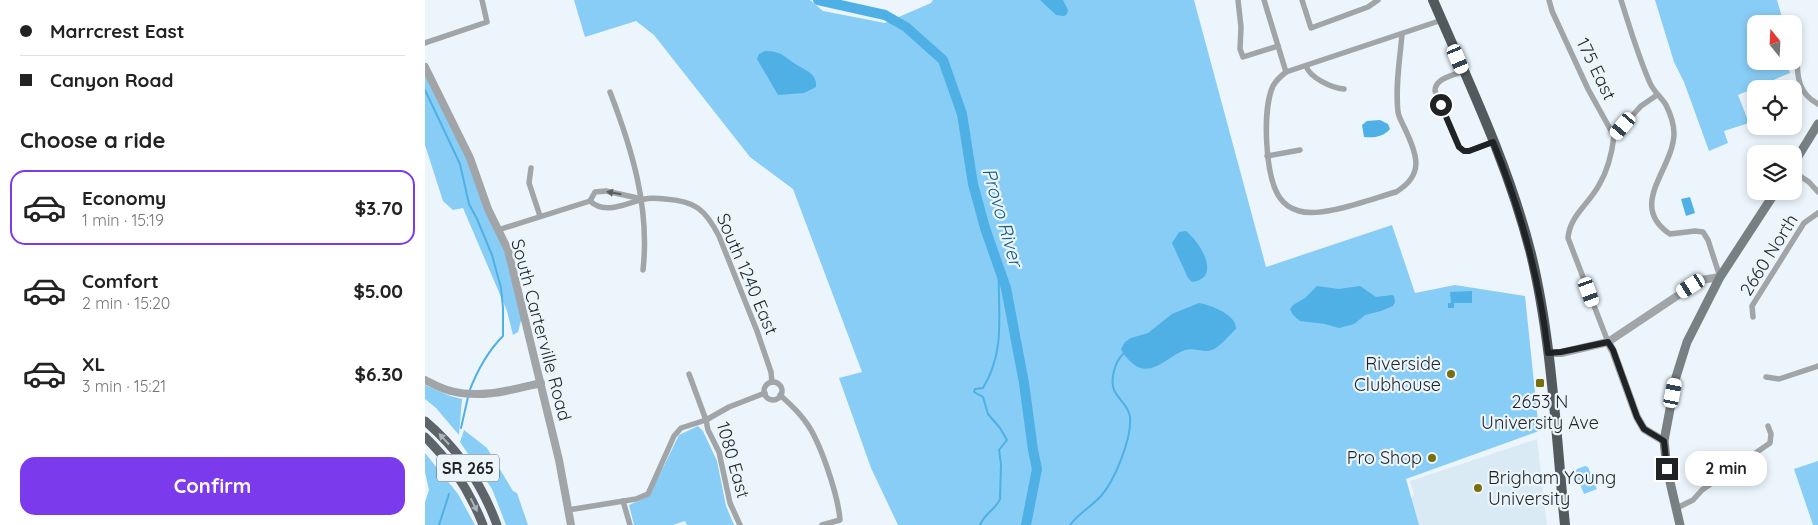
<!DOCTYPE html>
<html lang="en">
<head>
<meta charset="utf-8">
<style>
	:root { --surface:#fff; --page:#f2f2f2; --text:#222; --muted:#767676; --line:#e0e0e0; --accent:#7c3aed }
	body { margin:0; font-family:Quicksand,sans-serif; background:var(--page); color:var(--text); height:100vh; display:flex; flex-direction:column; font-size:19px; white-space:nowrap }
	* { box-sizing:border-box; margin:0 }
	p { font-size:16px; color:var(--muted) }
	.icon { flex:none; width:28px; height:28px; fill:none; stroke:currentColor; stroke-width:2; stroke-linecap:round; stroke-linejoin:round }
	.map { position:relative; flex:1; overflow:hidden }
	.drawer { display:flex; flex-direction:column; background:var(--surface); width:425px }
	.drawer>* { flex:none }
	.guide { display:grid; align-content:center; height:110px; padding:0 20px; background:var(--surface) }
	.needle { width:32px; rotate:342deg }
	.controls { position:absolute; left:1322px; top:15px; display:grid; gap:10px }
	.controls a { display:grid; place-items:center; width:55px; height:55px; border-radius:10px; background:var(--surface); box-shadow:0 2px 8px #0003; font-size:25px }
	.end { position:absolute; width:22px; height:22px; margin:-11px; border:6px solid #1f2325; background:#fff; box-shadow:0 0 0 2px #fff }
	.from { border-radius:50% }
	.bubble { position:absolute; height:35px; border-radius:15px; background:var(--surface); box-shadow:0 2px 8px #0003; font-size:16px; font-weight:800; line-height:35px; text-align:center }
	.car { position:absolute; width:15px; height:30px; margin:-15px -8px; border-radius:6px; box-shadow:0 0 4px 1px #0007; background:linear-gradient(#fff 24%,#345 0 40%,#fff 0 76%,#345 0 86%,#fff 0) }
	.guide b { display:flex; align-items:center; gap:18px; height:48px; font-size:19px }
	.guide b+b { border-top:1px solid var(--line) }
	.guide i { width:12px; height:12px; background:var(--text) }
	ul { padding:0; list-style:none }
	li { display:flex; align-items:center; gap:15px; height:75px; margin:0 10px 8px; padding:0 10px; border:2px solid transparent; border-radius:15px }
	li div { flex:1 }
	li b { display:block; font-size:19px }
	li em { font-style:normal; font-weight:800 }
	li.current { border-color:var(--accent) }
	li>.icon { width:45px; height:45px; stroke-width:1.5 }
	h2 { padding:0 20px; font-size:22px; line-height:60px }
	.primary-button { display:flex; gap:10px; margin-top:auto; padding:10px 20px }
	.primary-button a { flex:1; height:58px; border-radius:15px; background:var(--accent); color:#fff; font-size:20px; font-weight:800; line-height:58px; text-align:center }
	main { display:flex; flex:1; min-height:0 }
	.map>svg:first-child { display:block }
	.built { fill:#d9eaf5 }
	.green { fill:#88cdf5 }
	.water { fill:#4eb0e4 }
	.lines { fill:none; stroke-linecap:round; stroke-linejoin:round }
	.stream { stroke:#4eb0e4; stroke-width:2 }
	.river { stroke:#4eb0e4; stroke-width:10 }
	.minor { stroke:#a1a5a8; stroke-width:5.5 }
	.tertiary { stroke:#a1a5a8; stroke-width:8 }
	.secondary { stroke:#798083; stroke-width:9 }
	.primary { stroke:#5e6569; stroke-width:9 }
	.trunk { stroke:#525a5e; stroke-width:10 }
	.oneway { fill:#5a5e60 }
	.oneway2 { fill:#acb4b9 }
	.route { stroke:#1f2325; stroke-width:6 }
	.poi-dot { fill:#786e0b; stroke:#ebf5fb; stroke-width:2 }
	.labels { text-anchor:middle; stroke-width:4.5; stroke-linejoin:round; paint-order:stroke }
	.shield { fill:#ebf5fb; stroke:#5c6265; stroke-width:1 }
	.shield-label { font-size:16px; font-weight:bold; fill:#1f2325 }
	.street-label { font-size:18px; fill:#1f2325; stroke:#ebf5fb }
	.poi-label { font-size:18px; fill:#1f2325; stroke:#ebf5fb; text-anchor:end }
	.water-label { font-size:19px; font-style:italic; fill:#105c7f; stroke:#ebf5fb }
</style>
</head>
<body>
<main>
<section class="drawer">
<div class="guide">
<b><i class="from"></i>Marrcrest East</b>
<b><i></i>Canyon Road</b>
</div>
<h2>Choose a ride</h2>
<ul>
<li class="current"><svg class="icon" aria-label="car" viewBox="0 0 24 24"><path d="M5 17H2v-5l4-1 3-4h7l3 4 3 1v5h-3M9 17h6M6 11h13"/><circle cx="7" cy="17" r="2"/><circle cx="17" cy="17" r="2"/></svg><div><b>Economy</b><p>1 min · 15:19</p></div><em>$3.70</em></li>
<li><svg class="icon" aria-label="car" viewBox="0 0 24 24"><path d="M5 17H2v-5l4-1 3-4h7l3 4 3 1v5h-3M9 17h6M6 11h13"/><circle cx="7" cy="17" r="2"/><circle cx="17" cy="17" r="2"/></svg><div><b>Comfort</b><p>2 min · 15:20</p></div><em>$5.00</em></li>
<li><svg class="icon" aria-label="car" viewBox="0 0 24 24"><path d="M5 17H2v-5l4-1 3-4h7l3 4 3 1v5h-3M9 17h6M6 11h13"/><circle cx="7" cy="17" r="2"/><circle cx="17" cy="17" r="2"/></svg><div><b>XL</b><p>3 min · 15:21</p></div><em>$6.30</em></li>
</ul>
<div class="primary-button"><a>Confirm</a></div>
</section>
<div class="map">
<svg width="1393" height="525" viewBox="0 0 1393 525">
	<rect width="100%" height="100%" fill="#ebf5fb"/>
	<path class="built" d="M1112 439 1122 525H990L982 503 989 495 985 481Z"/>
	<g class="green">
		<path d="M149 0H385L398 11 460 23 506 3 508 0H769L841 267 967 225 990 293 1030 285 1100 296 1114 431 981 479 994 525H473L446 468 414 378 437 372 368 189 325 157 229 35 211 21 160 37Z"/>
		<path d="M1230 0H1352L1359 24H1331V61H1361L1365 73 1313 95 1324 123 1299 131 1303 143 1284 151 1259 82 1249 62Z"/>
		<path d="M0 72 33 138 79 248 97 317 93 332 88 335 82 311 38 208 28 210 18 201 0 145Z"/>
		<path d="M0 385 25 396 37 399 34 435 11 408 0 399Z"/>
		<path d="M273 426 278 431 292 461 301 506 309 525H262L260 521 248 525H209L204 505 220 498 226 492 254 435Z"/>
		<path d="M39 430 62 448 88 491 92 493 103 525H81L67 489 35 442Z"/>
		<path d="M0 453 33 494 50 525H0V502L4 490 0 472Z"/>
		<path d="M1393 461V525H1388L1369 469Z"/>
		<path d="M1160 466 1163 467 1172 489 1159 494 1150 472 1152 469Z"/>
	</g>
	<g class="water">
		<path d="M615 0H638L643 10 642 14 639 16 631 15Z"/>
		<path d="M340 51C357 51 359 57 372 65 381 71 392 73 391 87L379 93 353 95 332 59 334 54Z"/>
		<path d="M955 120 963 124 965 129C958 137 949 138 939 137L937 125 942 121Z"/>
		<path d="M1265 197 1270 213 1261 216 1256 199Z"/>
		<path d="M761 231C774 241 798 278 767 282L763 278 747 243 754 232Z"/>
		<path d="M892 286 914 289 935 286 951 297 967 295 969 296 970 302 968 306 956 311 940 315 929 324 914 328 900 324 875 321 868 315 865 309 868 305 880 298Z"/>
		<path d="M1047 291V303H1029V308H1023V303H1026L1025 292Z"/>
		<path d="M774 303C786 305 812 315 811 329 802 337 792 352 780 351 773 350 767 348 760 350 741 357 724 381 705 361 701 357 698 354 696 349L700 342 706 338 723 333 747 314Z"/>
	</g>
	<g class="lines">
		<g class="stream">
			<path d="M0 90 35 164 44 204 52 219 67 255 76 288 78 308V336C62 352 52 371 44 392"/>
			<path d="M36 428 43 397"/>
			<path d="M14 525 24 494"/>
			<path d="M555 525C560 513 571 509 575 499L576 464 574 450 582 440 575 428 563 414 558 397 549 392 550 389 558 388C582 348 572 311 574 267"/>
			<path d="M645 525C654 513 666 507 676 496 690 480 707 438 705 417 704 406 693 399 689 390 685 379 690 362 698 354"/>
		</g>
		<path class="river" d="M393 0 460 15 481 27 518 60 537 114 548 184 560 228 581 288 599 383 608 450 612 469 601 525"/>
		<g class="minor">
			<path d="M813 0 816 27 815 49 818 57 853 46"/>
			<path d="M839 0 861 72"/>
			<path d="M877 0 886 28 943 7 953 0"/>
			<path d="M1124 0 1127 11 1163 89 1189 136C1187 153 1183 170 1174 185 1164 204 1145 215 1143 238L1183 342"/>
			<path d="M1196 0C1205 28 1213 56 1225 83 1229 92 1236 97 1241 105 1245 113 1249 125 1249 134 1248 170 1202 205 1245 234L1270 231 1278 232 1283 240 1295 277"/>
			<path d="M977 34C975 59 970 86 973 112 974 118 978 124 980 129 993 156 999 175 971 192 946 199 897 218 874 211 867 209 859 204 855 198 840 177 837 110 848 86 851 80 856 76 861 72L1017 20"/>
			<path d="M0 43 62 22 57 0"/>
			<path d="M1372 57C1372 78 1374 94 1393 104"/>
			<path d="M881 66C885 78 907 88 919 89"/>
			<path d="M1038 71C1028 76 1010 78 1010 91L1034 147 1039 151H1044L1068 142"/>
			<path d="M185 92C207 149 225 208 218 270"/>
			<path d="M1189 136 1216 106 1232 95"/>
			<path d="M842 156 875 150"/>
			<path d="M106 168 104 183 115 216"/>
			<path d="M1369 172 1384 182 1393 192"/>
			<path d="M165 201C181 216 202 202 220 199 227 197 234 199 240 199 270 201 280 209 294 236L332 331 346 372 347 382"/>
			<path d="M73 230 165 201 170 192 181 191 217 199"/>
			<path d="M1328 317 1327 306 1379 223 1393 213"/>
			<path d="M264 374 281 420 283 430 294 452 305 503 315 525"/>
			<path d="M1341 377 1354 379 1393 366"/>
			<circle cx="348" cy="391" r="9"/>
			<path d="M355 395C364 403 373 411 380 421 395 440 413 495 415 520L397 525"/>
			<path d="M198 501 205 525"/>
			<path d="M1250 509 1268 500 1277 490 1345 443 1346 434 1343 426"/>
			<path d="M143 510 211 499 223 494 249 436 256 428 281 420 304 407 340 393"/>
		</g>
		<g class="tertiary">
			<path d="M0 67 45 158 63 209 83 250 134 460 146 525"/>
			<path d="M1183 342 1188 351 1212 417 1219 429 1239 441"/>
			<path d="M1123 353H1136L1183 342 1276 280 1295 277"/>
			<path d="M0 380C8 384 17 389 26 391 57 399 86 390 116 383"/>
		</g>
		<g class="secondary">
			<path d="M1369 163 1393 124"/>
			<path d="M1255 525 1242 469 1239 441 1251 377 1262 342 1295 277 1351 191"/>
		</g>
		<g class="primary">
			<path d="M0 421C33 449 57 484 72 525"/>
			<path d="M0 437C26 462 45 492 58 525"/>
		</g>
		<path class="trunk" d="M1008 0C1044 83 1084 166 1106 254 1127 340 1131 437 1140 525"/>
	</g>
	<defs><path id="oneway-solid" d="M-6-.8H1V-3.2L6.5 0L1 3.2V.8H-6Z" transform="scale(1.25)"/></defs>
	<use class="oneway" href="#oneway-solid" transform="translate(189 193) rotate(-170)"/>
	<g class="oneway2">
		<use href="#oneway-solid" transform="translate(19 439) rotate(-133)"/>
		<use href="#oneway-solid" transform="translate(49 505) rotate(64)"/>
	</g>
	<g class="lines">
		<path class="route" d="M1016 105 1034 147 1039 151H1044L1068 142C1096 210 1115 280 1123 353L1136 352 1183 342 1188 350 1212 417 1219 429 1239 441 1242 469"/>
	</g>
	<g class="poi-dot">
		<circle cx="1026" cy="374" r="5"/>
		<rect x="1110" y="378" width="10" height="10" rx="2.5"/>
		<circle cx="1007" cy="458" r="5"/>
		<circle cx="1053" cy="488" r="5"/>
	</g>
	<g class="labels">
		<rect class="shield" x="12" y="454.5" width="62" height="27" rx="4"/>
		<g class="shield-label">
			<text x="43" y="474">SR 265</text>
		</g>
		<g class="street-label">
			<text transform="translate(1171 69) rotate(64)" y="6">175 East</text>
			<text transform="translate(1344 255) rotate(-58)" y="6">2660 North</text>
			<text transform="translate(322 274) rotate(67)" y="6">South 1240 East</text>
			<text transform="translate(116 330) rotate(75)" y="6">South Carterville Road</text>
			<text transform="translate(308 460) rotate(74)" y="6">1080 East</text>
		</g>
		<g class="poi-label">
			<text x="1016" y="370">Riverside<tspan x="1016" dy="21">Clubhouse</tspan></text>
			<text x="1115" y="408" text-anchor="middle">2653 N<tspan x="1115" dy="21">University Ave</tspan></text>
			<text x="997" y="464">Pro Shop</text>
			<text x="1063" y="484" text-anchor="start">Brigham Young<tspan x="1063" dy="21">University</tspan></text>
		</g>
		<g class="water-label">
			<text transform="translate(578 217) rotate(74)" y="7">Provo River</text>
		</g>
	</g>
</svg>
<div class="controls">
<a><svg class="needle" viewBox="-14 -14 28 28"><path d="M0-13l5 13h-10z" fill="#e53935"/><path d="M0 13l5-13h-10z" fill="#767676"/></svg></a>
<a><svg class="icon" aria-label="locate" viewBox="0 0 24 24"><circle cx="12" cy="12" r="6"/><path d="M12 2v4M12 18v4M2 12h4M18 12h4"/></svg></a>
<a><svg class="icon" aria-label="layers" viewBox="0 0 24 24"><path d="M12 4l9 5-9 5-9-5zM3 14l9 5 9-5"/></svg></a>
</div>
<i class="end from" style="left:1016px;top:105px"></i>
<i class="end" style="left:1242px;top:469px"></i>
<div class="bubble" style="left:1260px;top:451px;width:82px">2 min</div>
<i class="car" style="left:1033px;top:59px;rotate:157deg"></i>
<i class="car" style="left:1198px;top:126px;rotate:220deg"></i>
<i class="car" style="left:1266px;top:286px;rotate:237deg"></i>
<i class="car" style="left:1164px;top:292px;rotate:160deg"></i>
<i class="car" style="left:1248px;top:393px;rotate:11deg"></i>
</div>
</main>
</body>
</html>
